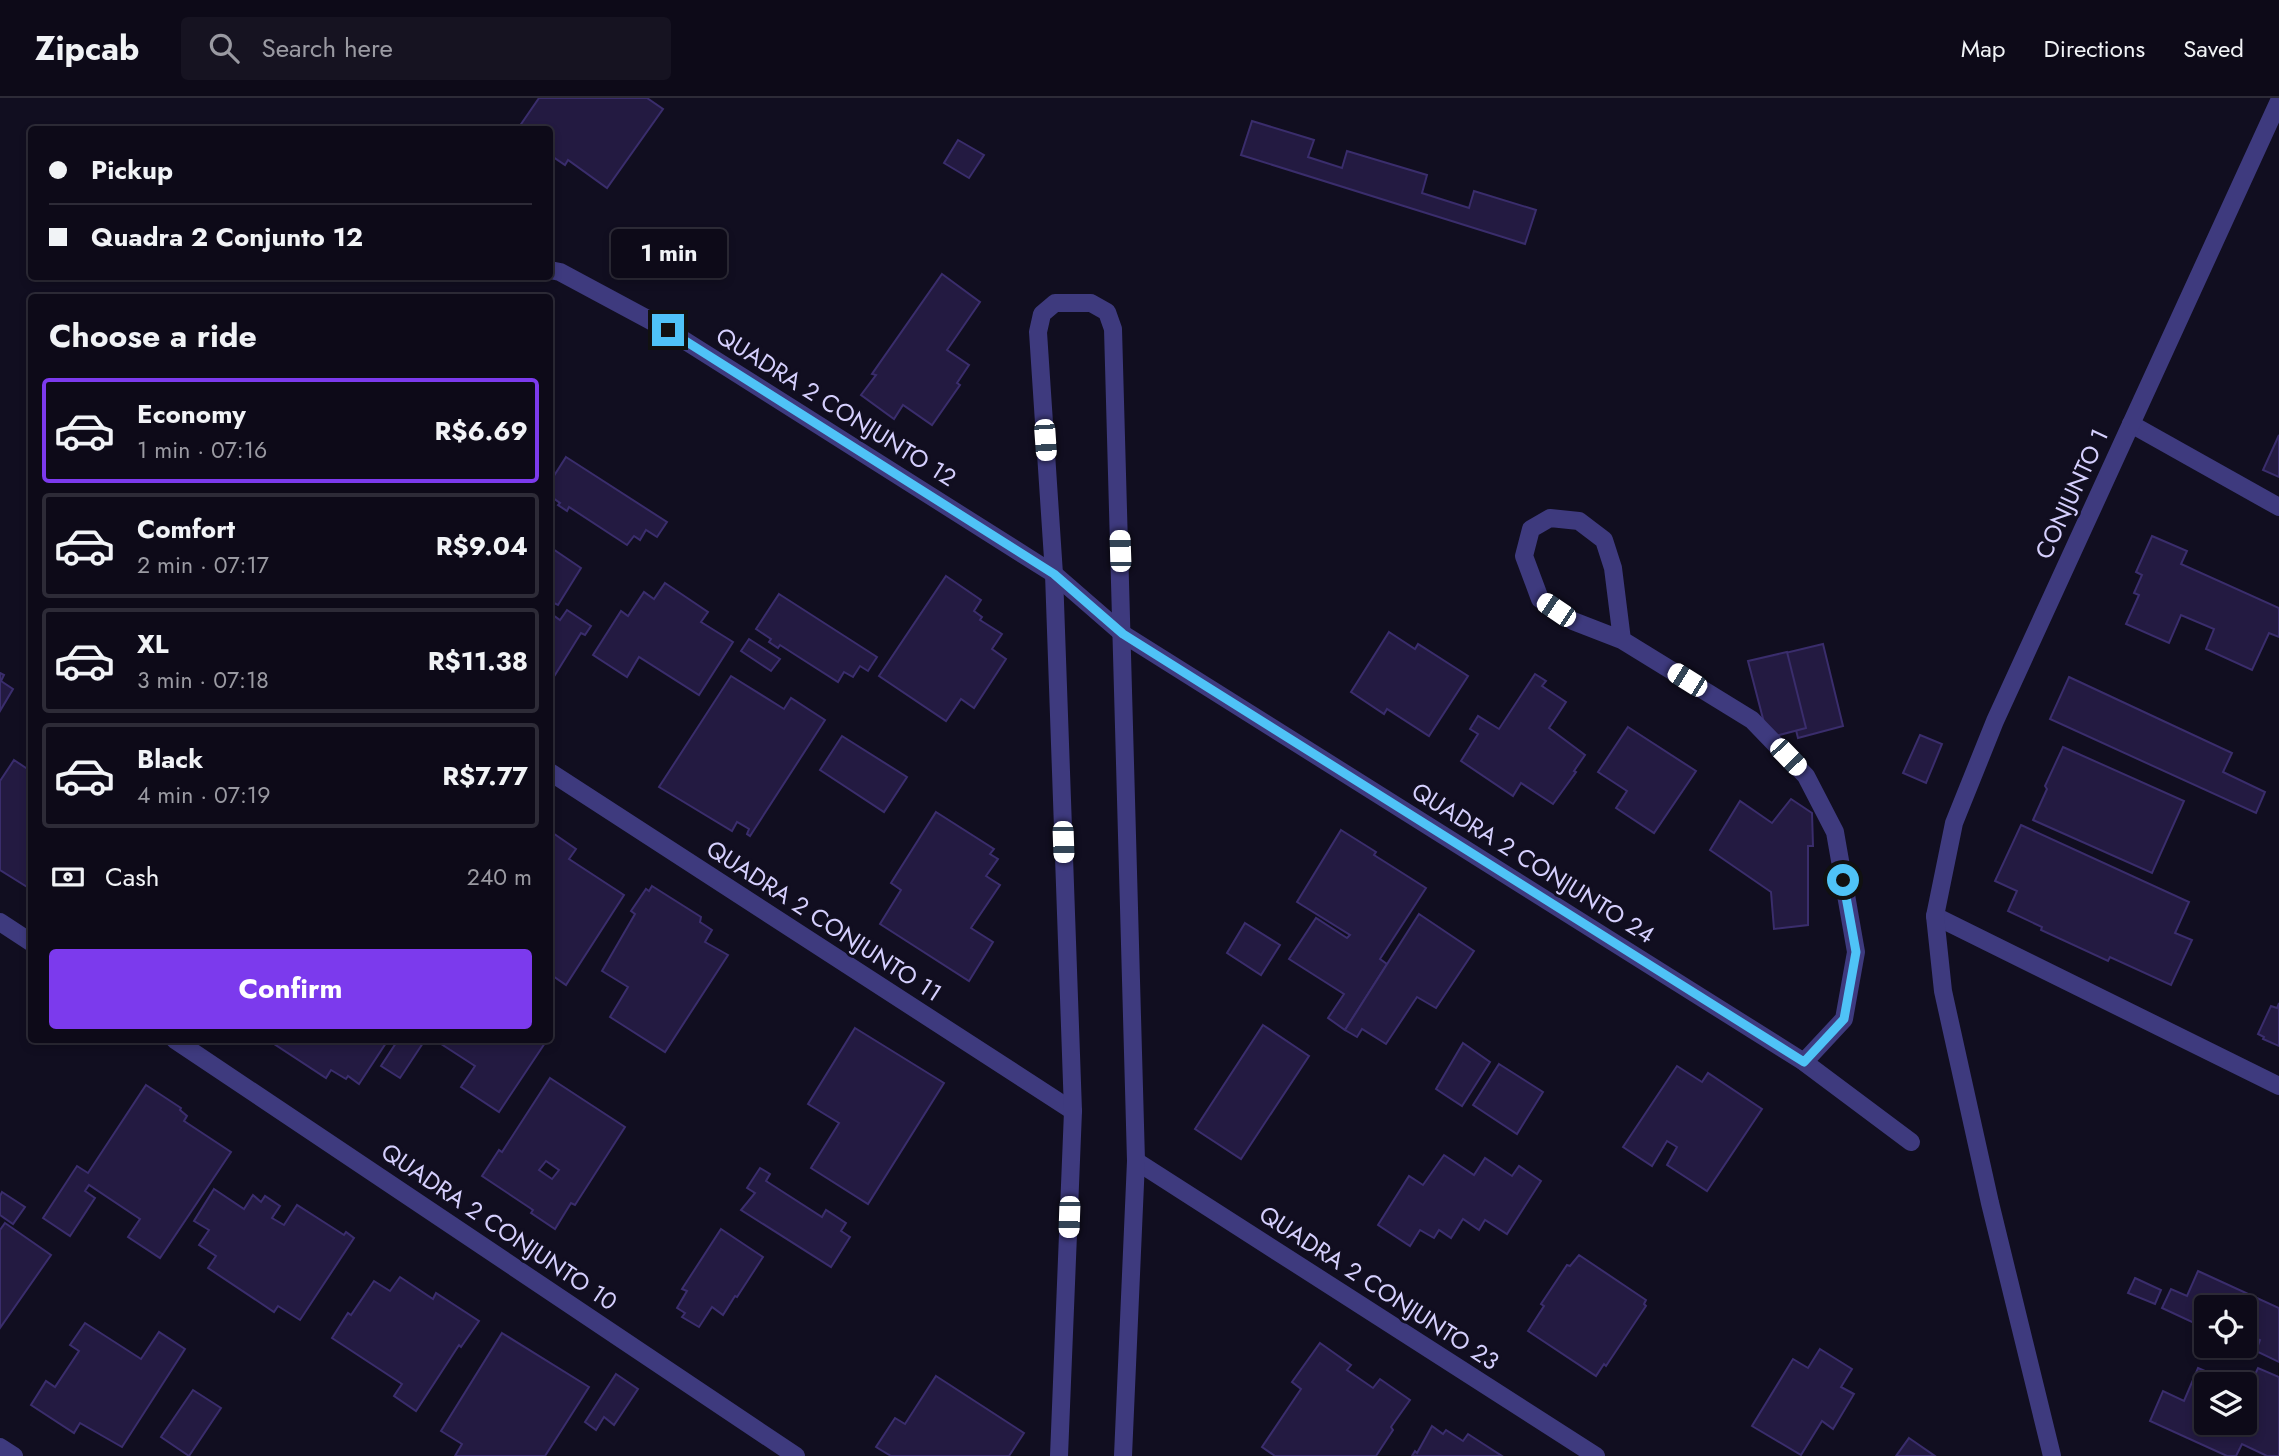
<!DOCTYPE html>
<html lang="en">
<head>
<meta charset="utf-8">
<style>
	:root { --surface:#0d0a18; --page:#161321; --text:#f1f3f6; --muted:#9a9aa2; --line:#2d2b37; --accent:#7c3aed }
	body { margin:0; font-family:Jost,sans-serif; background:var(--page); color:var(--text); height:100vh; display:flex; flex-direction:column; font-size:26px; white-space:nowrap }
	* { box-sizing:border-box; margin:0 }
	p { font-size:23px; color:var(--muted) }
	.icon { flex:none; width:38px; height:38px; fill:none; stroke:currentColor; stroke-width:2; stroke-linecap:round; stroke-linejoin:round }
	.map { position:relative; flex:1; overflow:hidden }
	.side { position:absolute; left:28px; top:196px; width:525px; height:749px; display:flex; flex-direction:column; background:var(--surface); border-radius:7px; box-shadow:0 4px 10px #0003,0 0 0 2px var(--line) }
	.side>* { flex:none }
	.hud { position:absolute; left:28px; top:28px; width:525px; height:154px; border-radius:7px; box-shadow:0 4px 10px #0003,0 0 0 2px var(--line); display:grid; align-content:center; height:154px; padding:0 21px; background:var(--surface) }
	.fabs { position:absolute; left:2194px; top:1197px; display:grid; gap:14px }
	.fabs a { display:grid; place-items:center; width:63px; height:63px; border-radius:7px; background:var(--surface); box-shadow:0 4px 10px #0003,0 0 0 2px var(--line); font-size:35px }
	.end { position:absolute; width:32px; height:32px; margin:-16px; border:9px solid #4fc3f7; background:#111; box-shadow:0 0 0 4px #111 }
	.from { border-radius:50% }
	.bubble { position:absolute; height:49px; border-radius:7px; background:var(--surface); box-shadow:0 4px 10px #0003,0 0 0 2px var(--line); font-size:23px; font-weight:700; line-height:49px; text-align:center }
	.car { position:absolute; width:21px; height:42px; margin:-21px -10px; border-radius:9px; box-shadow:0 0 5px 2px #0007; background:linear-gradient(#fff 24%,#345 0 40%,#fff 0 76%,#345 0 86%,#fff 0) }
	.hud b { display:flex; align-items:center; gap:24px; height:66px; font-size:26px }
	.hud b+b { border-top:2px solid var(--line) }
	.hud i { width:18px; height:18px; background:var(--text) }
	ul { padding:0; list-style:none }
	li { display:flex; align-items:center; gap:21px; height:105px; margin:0 14px 10px; padding:0 7px; border:4px solid var(--line); border-radius:7px }
	li div { flex:1 }
	li b { display:block; font-size:26px }
	li em { font-style:normal; font-weight:700 }
	li.current { border-color:var(--accent) }
	li>.icon { width:63px; height:63px; stroke-width:1.5 }
	h2 { padding:0 21px; font-size:32px; line-height:84px }
	.pay { display:flex; align-items:center; gap:18px; height:77px; padding:0 21px; font-size:26px }
	.pay p { margin-inline-start:auto }
	.primary-button { display:flex; gap:14px; margin-top:auto; padding:14px 21px }
	.primary-button a { flex:1; height:80px; border-radius:7px; background:var(--accent); color:#fff; font-size:28px; font-weight:700; line-height:80px; text-align:center }
	header { display:flex; align-items:center; gap:42px; box-sizing:border-box; height:98px; padding:0 35px; background:var(--surface); border-bottom:2px solid var(--line) }
	header strong { font-size:33px }
	nav { display:flex; gap:38px; margin-inline-start:auto; font-size:24px }
	.search { width:490px; height:63px; background:var(--page); display:flex; align-items:center; gap:18px; box-sizing:border-box; padding:0 24px; border-radius:7px; color:var(--muted); font-size:26px }
	.map>svg:first-child { display:block }
	.building { fill:#231a41; stroke:#3a2d6c; stroke-width:2; fill-rule:evenodd }
	.lines { fill:none; stroke-linecap:round; stroke-linejoin:round }
	.service { stroke:#3e3a7e; stroke-width:18 }
	.minor { stroke:#3e3a7e; stroke-width:18 }
	.route { stroke:#4fc3f7; stroke-width:9 }
	.labels { text-anchor:middle; stroke-width:6; stroke-linejoin:round; paint-order:stroke }
	.street-label { font-size:24px; fill:#d5cffd; stroke:#110e20 }
</style>
</head>
<body>
<header>
<strong>Zipcab</strong>
<div class="search"><svg class="icon" aria-label="search" viewBox="0 0 24 24"><circle cx="10" cy="10" r="6"/><path d="M15 15l6 6"/></svg>Search here</div>
<nav><a>Map</a><a>Directions</a><a>Saved</a></nav>
</header>
<div class="map">
<svg width="2279" height="1358" viewBox="0 0 2279 1358">
	<rect width="100%" height="100%" fill="#110e20"/>
	<g class="building">
		<path d="M539 0H647L663 11 607 90 568 62 565 67 553 59 550 64V32H517Z"/>
		<path d="M1252 23 1314 42 1308 59 1342 70 1347 53 1427 77 1422 95 1469 110 1474 93 1536 112 1525 146 1241 57Z"/>
		<path d="M958 42 984 57 969 80 944 65Z"/>
		<path d="M942 176 980 204 947 252 969 267 957 285 960 287 932 327 903 307 894 321 861 297 876 277 872 276Z"/>
		<path d="M2279 337V379L2263 372Z"/>
		<path d="M566 359 667 424 657 439 646 432 640 442 634 438 627 447 569 409 567 413 558 407 560 405 550 398V384Z"/>
		<path d="M2152 438 2187 453 2181 466 2279 510V539L2269 535 2252 572 2206 551 2214 531 2181 517 2169 545 2126 526 2139 497 2134 495 2142 477 2136 474Z"/>
		<path d="M550 449 581 470 558 507 552 504 550 508Z"/>
		<path d="M946 478 981 502 974 513 982 519 980 522 1002 536 992 551 1006 561 974 610 961 601 946 623 879 578Z"/>
		<path d="M665 485 708 514 701 524 733 544 699 597 639 559 627 579 593 557 621 513 628 518 644 494 654 501Z"/>
		<path d="M779 496 877 559 868 573 860 568 853 579 844 574 838 584 780 547 778 550 769 544 771 541 756 531Z"/>
		<path d="M567 512 591 528 585 537 581 535 550 585V515L560 522Z"/>
		<path d="M1389 534 1415 551 1418 546 1468 578 1429 638 1387 611 1384 616 1351 594Z"/>
		<path d="M749 541 780 561 771 573 741 553Z"/>
		<path d="M1823 546 1843 628 1798 640 1777 557Z"/>
		<path d="M1787 554 1806 630 1768 640 1748 563Z"/>
		<path d="M0 575 4 577 1 583 13 591 0 613Z"/>
		<path d="M1535 576 1546 583 1542 588 1566 604 1549 630 1585 657 1574 673 1576 674 1553 706 1521 685 1513 698 1461 663 1478 636 1470 631 1478 618 1499 631Z"/>
		<path d="M731 578 784 611 791 600 825 622 750 738 747 736 749 731 737 724 732 733 659 689Z"/>
		<path d="M2069 579 2232 655 2223 674 2265 694 2256 715 2050 621Z"/>
		<path d="M1628 629 1696 673 1654 735 1616 710 1627 693 1598 674Z"/>
		<path d="M1920 637 1942 646 1926 685 1903 675Z"/>
		<path d="M842 638 907 679 884 714 820 672Z"/>
		<path d="M2063 649 2184 703 2152 775 2033 722 2047 691 2045 688Z"/>
		<path d="M14 662 32 674V792L0 772V683Z"/>
		<path d="M1791 701 1812 715 1813 748H1808V827L1774 831 1771 794 1710 752 1740 703 1772 725Z"/>
		<path d="M936 714 994 751 990 756 998 761 986 778 1000 787 971 830 993 844 969 883 880 826 901 792 891 785Z"/>
		<path d="M2021 727 2189 804 2175 835 2192 842 2171 887 2110 859 2108 863 2041 832 2042 829 2008 813 2017 793 1995 783Z"/>
		<path d="M1341 732 1376 754 1374 757 1426 790 1380 861 1387 866 1345 932 1328 920 1344 896 1289 861 1316 820 1347 840 1350 837 1297 804Z"/>
		<path d="M550 733 576 751 569 761 624 797 566 887 550 876Z"/>
		<path d="M652 788 701 819 700 824 712 832 705 844 728 857 665 954 610 919 628 889 602 873 635 816 631 813 646 791 649 793Z"/>
		<path d="M1419 816 1474 853 1436 910 1417 899 1386 946 1362 931 1357 939 1345 932Z"/>
		<path d="M1245 825 1280 847 1261 877 1227 855Z"/>
		<path d="M2279 905V948L2263 941 2264 939 2258 936 2271 908 2277 910Z"/>
		<path d="M1263 927 1309 958 1241 1061 1195 1031Z"/>
		<path d="M855 930 944 985 868 1106 811 1070 839 1025 808 1006Z"/>
		<path d="M268 942H388L359 986 348 978 346 981 331 972 326 980Z"/>
		<path d="M398 942H425L400 980 381 968Z"/>
		<path d="M435 942H547L499 1014 461 989 475 968Z"/>
		<path d="M1463 945 1490 964 1462 1008 1436 991Z"/>
		<path d="M1499 966 1543 994 1517 1036 1473 1007Z"/>
		<path d="M1677 968 1702 984 1708 975 1762 1011 1707 1093 1667 1067 1677 1049 1667 1043 1652 1068 1623 1049Z"/>
		<path d="M550 980 625 1029 575 1107 571 1105 555 1131 531 1115 533 1112 482 1078 499 1052 502 1054ZM546 1063 559 1072 552 1081 539 1072Z"/>
		<path d="M146 987 181 1010 180 1012 187 1018 184 1023 231 1054 160 1160 128 1139 140 1121 89 1087 85 1093 95 1100 70 1138 43 1120 77 1068 88 1075Z"/>
		<path d="M1444 1057 1474 1077 1485 1060 1512 1078 1519 1068 1541 1083 1507 1136 1485 1122 1479 1132 1463 1121 1451 1140 1439 1132 1434 1140 1420 1132 1410 1148 1378 1127 1409 1078 1423 1087Z"/>
		<path d="M760 1070 770 1076 766 1083 822 1119 826 1112 846 1125 841 1133 850 1139 831 1169 741 1112 755 1095 747 1090Z"/>
		<path d="M214 1091 244 1111 253 1097 261 1104 265 1098 280 1108 272 1120 284 1127 297 1107 344 1137 346 1134 354 1140 300 1222 278 1208 274 1214 208 1170 216 1158 199 1147 209 1132 194 1123Z"/>
		<path d="M2 1094 25 1109 13 1126 0 1117V1098Z"/>
		<path d="M5 1125 51 1157 0 1230V1132Z"/>
		<path d="M721 1131 763 1159 737 1199 735 1198 723 1217 712 1209 699 1229 682 1219 685 1215 677 1210 687 1193 682 1191Z"/>
		<path d="M1579 1157 1646 1202 1644 1206 1646 1208 1606 1268 1604 1266 1596 1278 1528 1233 1544 1208 1541 1206 1567 1167 1570 1168Z"/>
		<path d="M2198 1173 2279 1210V1264L2256 1253 2260 1242 2250 1238 2245 1249 2243 1248H2245V1209H2207V1231L2162 1210 2171 1191 2187 1198Z"/>
		<path d="M400 1179 433 1201 436 1195 479 1223 461 1249 459 1247 416 1313 394 1298 402 1286 332 1240 348 1215 351 1217 374 1183 390 1193Z"/>
		<path d="M2135 1180 2161 1192 2155 1206 2128 1195Z"/>
		<path d="M85 1225 141 1261 159 1234 185 1251 122 1349 80 1325 74 1335 31 1307 46 1283 55 1289 79 1253 70 1247Z"/>
		<path d="M502 1235 589 1289 545 1358H455L462 1346 441 1333Z"/>
		<path d="M1320 1245 1351 1267 1347 1272 1373 1290 1380 1281 1410 1302 1391 1329 1393 1332 1376 1358H1275L1262 1349 1301 1291 1292 1284Z"/>
		<path d="M1820 1251 1852 1271 1841 1289 1854 1296 1833 1331 1822 1323 1801 1357 1752 1328 1793 1261 1808 1270Z"/>
		<path d="M2198 1270 2235 1286H2207V1325H2245V1291L2248 1292 2258 1270 2279 1279V1358H2267L2242 1346 2236 1358H2227L2150 1323 2163 1293 2184 1303Z"/>
		<path d="M616 1276 638 1291 614 1327 604 1319 596 1332 585 1324Z"/>
		<path d="M936 1278 1024 1335 1009 1358H891L876 1349 895 1320 905 1326Z"/>
		<path d="M193 1292 221 1310 189 1358 161 1339Z"/>
		<path d="M1432 1328 1443 1336 1446 1332 1463 1343 1468 1336 1502 1358H1412L1415 1353 1417 1355Z"/>
		<path d="M1909 1340 1935 1358H1896Z"/>
	</g>
	<g class="lines">
		<g class="service">
			<path d="M2131 326 2279 409"/>
			<path d="M1622 542 1613 470 1604 442 1579 423 1550 420 1531 431 1524 458 1540 501 1573 523 1622 542 1752 622 1806 678 1835 734 1856 854 1844 921 1804 964"/>
		</g>
		<g class="minor">
			<path d="M550 172 560 174 668 232 1054 476 1123 536 1804 964 1911 1044"/>
			<path d="M550 674 1073 1013"/>
			<path d="M1935 818 2279 988"/>
			<path d="M0 824 32 845"/>
			<path d="M175 942 796 1358"/>
			<path d="M1136 1063 1596 1358"/>
			<path d="M0 1349 14 1358"/>
			<path d="M1059 1358 1073 1013 1054 476 1038 234 1042 216 1055 205H1091L1107 214 1113 231 1136 1063 1123 1358"/>
			<path d="M2052 1358 1990 1105 1943 893 1935 818 1954 725 1995 623 2279 3"/>
		</g>
	</g>
	<g class="lines">
		<path class="route" d="M668 232 1054 476 1123 536 1804 964 1844 921 1856 854 1843 782"/>
	</g>
	<g class="labels">
		<g class="street-label">
			<text transform="translate(836 309) rotate(32)" y="8">QUADRA 2 CONJUNTO 12</text>
			<text transform="translate(2072 396) rotate(-65)" y="8">CONJUNTO 1</text>
			<text transform="translate(1533 765) rotate(32)" y="8">QUADRA 2 CONJUNTO 24</text>
			<text transform="translate(824 823) rotate(33)" y="8">QUADRA 2 CONJUNTO 11</text>
			<text transform="translate(499 1129) rotate(34)" y="8">QUADRA 2 CONJUNTO 10</text>
			<text transform="translate(1379 1190) rotate(33)" y="8">QUADRA 2 CONJUNTO 23</text>
		</g>
	</g>
</svg>
<div class="fabs">
<a><svg class="icon" aria-label="locate" viewBox="0 0 24 24"><circle cx="12" cy="12" r="6"/><path d="M12 2v4M12 18v4M2 12h4M18 12h4"/></svg></a>
<a><svg class="icon" aria-label="layers" viewBox="0 0 24 24"><path d="M12 4l9 5-9 5-9-5zM3 14l9 5 9-5"/></svg></a>
</div>
<i class="end from" style="left:1843px;top:782px"></i>
<i class="end" style="left:668px;top:232px"></i>
<div class="bubble" style="left:611px;top:131px;width:116px">1 min</div>
<i class="car" style="left:1045px;top:342px;rotate:176deg"></i>
<i class="car" style="left:1120px;top:453px;rotate:358deg"></i>
<i class="car" style="left:1556px;top:512px;rotate:304deg"></i>
<i class="car" style="left:1687px;top:582px;rotate:302deg"></i>
<i class="car" style="left:1788px;top:659px;rotate:136deg"></i>
<i class="car" style="left:1063px;top:744px;rotate:178deg"></i>
<i class="car" style="left:1069px;top:1119px;rotate:182deg"></i>
<div class="hud">
<b><i class="from"></i>Pickup</b>
<b><i></i>Quadra 2 Conjunto 12</b>
</div>
<section class="side">
<h2>Choose a ride</h2>
<ul>
<li class="current"><svg class="icon" aria-label="car" viewBox="0 0 24 24"><path d="M5 17H2v-5l4-1 3-4h7l3 4 3 1v5h-3M9 17h6M6 11h13"/><circle cx="7" cy="17" r="2"/><circle cx="17" cy="17" r="2"/></svg><div><b>Economy</b><p>1 min · 07:16</p></div><em>R$6.69</em></li>
<li><svg class="icon" aria-label="car" viewBox="0 0 24 24"><path d="M5 17H2v-5l4-1 3-4h7l3 4 3 1v5h-3M9 17h6M6 11h13"/><circle cx="7" cy="17" r="2"/><circle cx="17" cy="17" r="2"/></svg><div><b>Comfort</b><p>2 min · 07:17</p></div><em>R$9.04</em></li>
<li><svg class="icon" aria-label="car" viewBox="0 0 24 24"><path d="M5 17H2v-5l4-1 3-4h7l3 4 3 1v5h-3M9 17h6M6 11h13"/><circle cx="7" cy="17" r="2"/><circle cx="17" cy="17" r="2"/></svg><div><b>XL</b><p>3 min · 07:18</p></div><em>R$11.38</em></li>
<li><svg class="icon" aria-label="car" viewBox="0 0 24 24"><path d="M5 17H2v-5l4-1 3-4h7l3 4 3 1v5h-3M9 17h6M6 11h13"/><circle cx="7" cy="17" r="2"/><circle cx="17" cy="17" r="2"/></svg><div><b>Black</b><p>4 min · 07:19</p></div><em>R$7.77</em></li>
</ul>
<div class="pay"><svg class="icon" aria-label="cash" viewBox="0 0 24 24"><path d="M3 7h18v10H3z"/><circle cx="12" cy="12" r="2"/></svg>Cash<p>240 m</p></div>
<div class="primary-button"><a>Confirm</a></div>
</section>
</div>
</body>
</html>
